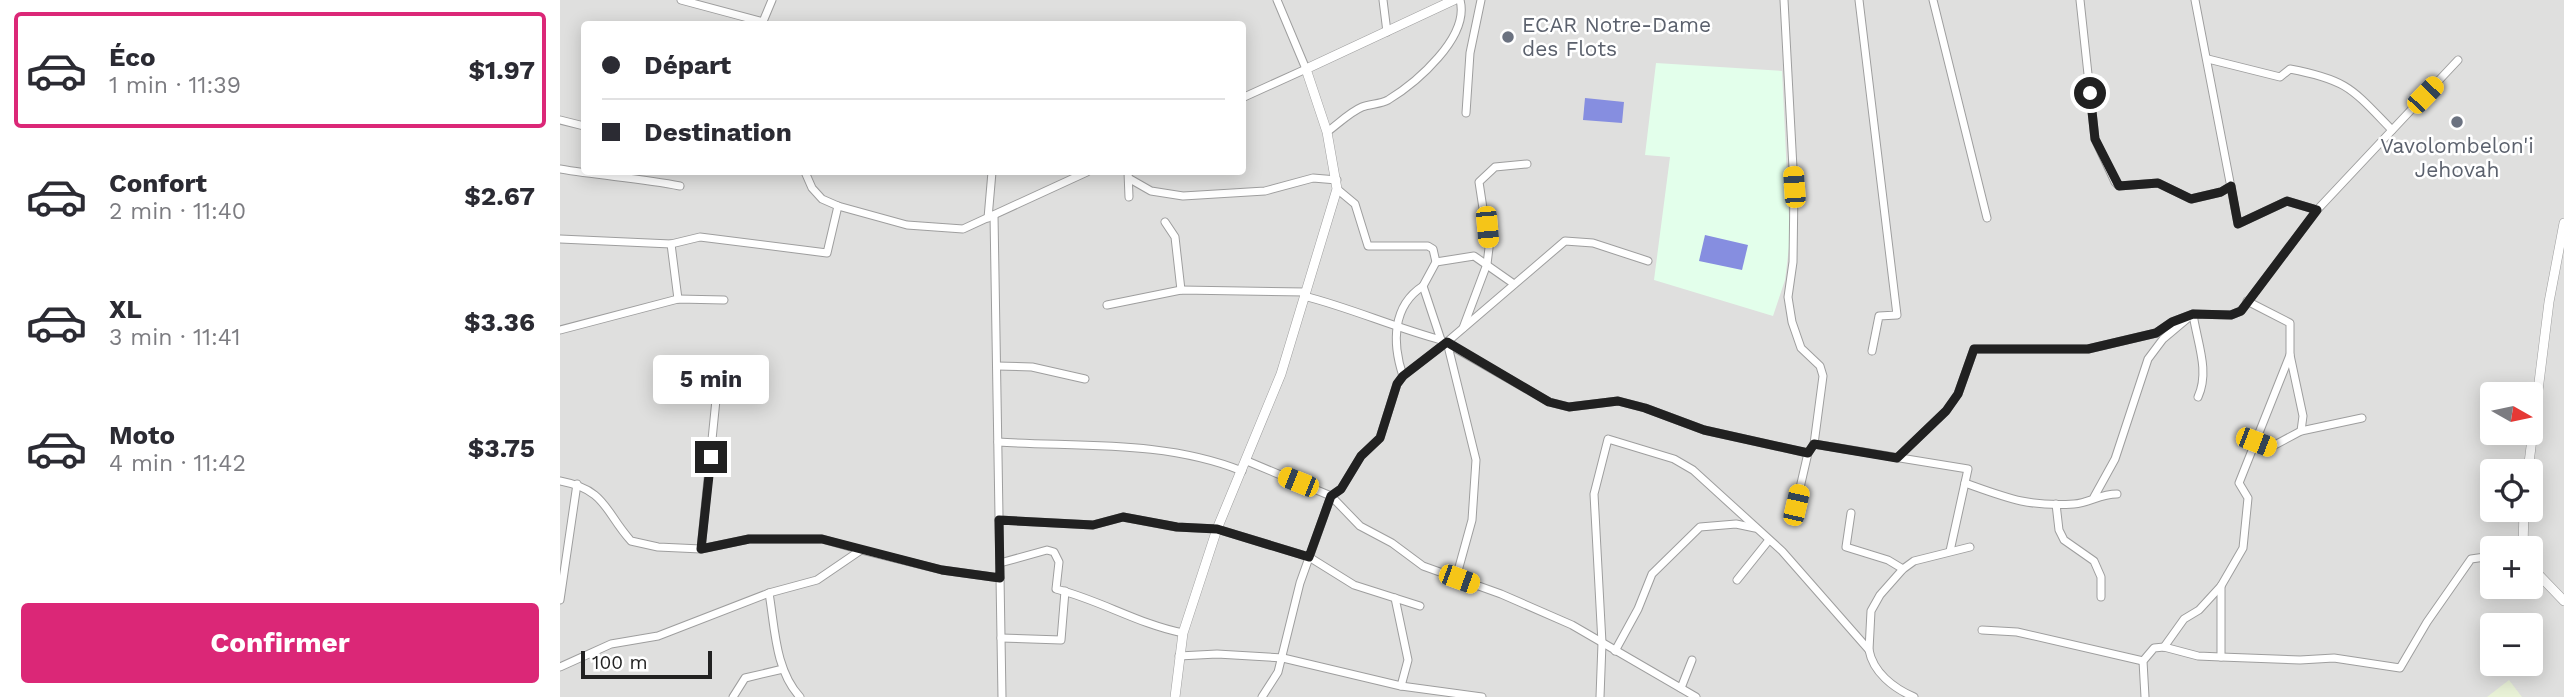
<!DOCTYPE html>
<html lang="fr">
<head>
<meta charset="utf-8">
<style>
	:root { --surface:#fff; --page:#f7f7f7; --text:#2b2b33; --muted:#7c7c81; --line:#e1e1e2; --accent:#db2777 }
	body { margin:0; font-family:"Work Sans",sans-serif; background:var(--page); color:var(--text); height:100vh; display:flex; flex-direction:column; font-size:26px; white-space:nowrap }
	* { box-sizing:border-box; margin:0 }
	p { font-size:23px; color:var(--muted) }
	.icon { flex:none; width:38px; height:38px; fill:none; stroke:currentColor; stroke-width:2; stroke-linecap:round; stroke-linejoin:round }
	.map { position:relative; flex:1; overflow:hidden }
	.details { display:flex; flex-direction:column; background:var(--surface); width:560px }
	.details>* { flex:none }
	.top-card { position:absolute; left:21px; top:21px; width:665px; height:154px; border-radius:7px; box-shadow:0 4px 18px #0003; display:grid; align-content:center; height:154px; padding:0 21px; background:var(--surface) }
	.needle { width:46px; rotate:99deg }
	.controls { position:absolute; left:1920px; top:382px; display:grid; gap:14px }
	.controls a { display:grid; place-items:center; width:63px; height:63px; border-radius:7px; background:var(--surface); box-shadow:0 4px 18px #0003; font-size:35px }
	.scale { position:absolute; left:21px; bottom:18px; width:131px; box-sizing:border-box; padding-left:7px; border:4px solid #212121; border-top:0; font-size:19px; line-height:24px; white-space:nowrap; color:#212121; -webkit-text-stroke:5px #fff; paint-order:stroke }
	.end { position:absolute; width:32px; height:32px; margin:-16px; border:9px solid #212121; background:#fff; box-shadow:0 0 0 4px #fff }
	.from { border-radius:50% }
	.bubble { position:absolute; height:49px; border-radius:7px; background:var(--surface); box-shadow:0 4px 18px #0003; font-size:23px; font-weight:700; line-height:49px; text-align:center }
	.car { position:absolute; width:21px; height:42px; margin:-21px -10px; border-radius:9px; box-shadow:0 0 5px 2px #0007; background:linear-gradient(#f5c518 24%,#345 0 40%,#f5c518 0 76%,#345 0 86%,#f5c518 0) }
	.top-card b { display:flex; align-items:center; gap:24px; height:66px; font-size:26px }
	.top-card b+b { border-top:2px solid var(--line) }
	.top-card i { width:18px; height:18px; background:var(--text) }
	ul { padding:12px 0 0; list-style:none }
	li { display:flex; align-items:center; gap:21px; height:116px; margin:0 14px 10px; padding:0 7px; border:4px solid transparent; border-radius:7px }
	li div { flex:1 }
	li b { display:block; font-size:26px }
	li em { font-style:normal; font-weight:700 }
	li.on { border-color:var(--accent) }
	li>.icon { width:63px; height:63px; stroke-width:1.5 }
	.action { display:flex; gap:14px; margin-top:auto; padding:14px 21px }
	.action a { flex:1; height:80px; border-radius:7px; background:var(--accent); color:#fff; font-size:28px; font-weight:700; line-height:80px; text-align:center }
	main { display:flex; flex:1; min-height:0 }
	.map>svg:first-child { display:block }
	.residential { fill:#dfdfde; fill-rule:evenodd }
	.commercial { fill:#e9f2d7 }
	.education { fill:#e3ffeb }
	.pitch { fill:#868ee0 }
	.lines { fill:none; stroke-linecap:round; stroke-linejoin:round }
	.minor-casing { stroke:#9e9e9e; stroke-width:9 }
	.tertiary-casing { stroke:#9e9e9e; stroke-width:10 }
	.minor { stroke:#fff; stroke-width:7 }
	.tertiary { stroke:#fff; stroke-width:9 }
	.route { stroke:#212121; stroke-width:9 }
	.worship-dot { fill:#6b7280; stroke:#fff; stroke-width:2.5 }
	.labels { text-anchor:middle; stroke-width:5; stroke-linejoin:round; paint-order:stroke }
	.worship-label { font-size:21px; fill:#5b616d; stroke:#fff; text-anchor:start }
</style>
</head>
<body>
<main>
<section class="details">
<ul>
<li class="on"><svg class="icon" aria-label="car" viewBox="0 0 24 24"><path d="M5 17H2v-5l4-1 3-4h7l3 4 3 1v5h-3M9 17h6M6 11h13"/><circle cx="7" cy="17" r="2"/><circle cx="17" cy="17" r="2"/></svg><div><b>Éco</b><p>1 min · 11:39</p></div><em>$1.97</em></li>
<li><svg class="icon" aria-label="car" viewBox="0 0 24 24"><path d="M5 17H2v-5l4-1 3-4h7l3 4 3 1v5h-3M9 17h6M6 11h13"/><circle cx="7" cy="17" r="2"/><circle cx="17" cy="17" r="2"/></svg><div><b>Confort</b><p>2 min · 11:40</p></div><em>$2.67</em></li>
<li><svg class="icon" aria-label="car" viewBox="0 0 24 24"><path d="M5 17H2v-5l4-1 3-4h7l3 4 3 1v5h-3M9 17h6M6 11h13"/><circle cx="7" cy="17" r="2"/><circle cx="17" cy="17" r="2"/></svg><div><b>XL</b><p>3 min · 11:41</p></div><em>$3.36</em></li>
<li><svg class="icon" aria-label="car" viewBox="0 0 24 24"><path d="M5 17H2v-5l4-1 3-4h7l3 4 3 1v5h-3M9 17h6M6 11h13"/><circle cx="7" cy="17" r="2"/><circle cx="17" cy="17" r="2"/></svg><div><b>Moto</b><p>4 min · 11:42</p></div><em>$3.75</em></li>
</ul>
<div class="action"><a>Confirmer</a></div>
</section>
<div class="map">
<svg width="2004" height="697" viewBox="0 0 2004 697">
	<rect width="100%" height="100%" fill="#e8f1e8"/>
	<path class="residential" d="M0 0H2004V697H0ZM24 24H682V172H24ZM1932 394H1970V432H1932ZM1932 471H1970V509H1932ZM1932 548H1970V586H1932ZM1932 625H1970V663H1932Z"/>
	<path class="commercial" d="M1949 680 1962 697H1927Z"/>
	<path class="education" d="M1096 63 1222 71 1230 239 1225 280 1213 316 1094 280 1110 157 1085 155Z"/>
	<g class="pitch">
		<path d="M1025 98 1064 102 1062 123 1023 120Z"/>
		<path d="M1145 235 1188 245 1182 270 1139 261Z"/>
	</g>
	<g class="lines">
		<defs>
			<g id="minor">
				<path d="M121 0 203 22"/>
				<path d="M823 0 827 32"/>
				<path d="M1224 0 1234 187 1233 262 1228 297 1232 322 1241 348 1260 366 1263 376 1254 444 1248 453 1236 505"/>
				<path d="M1299 0 1337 315 1319 316 1312 351"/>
				<path d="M1373 0 1427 218"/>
				<path d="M1520 0 1535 139 1555 182 1559 186 1598 183 1631 199 1661 192 1671 186"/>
				<path d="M1635 0 1678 224 1727 201 1757 210"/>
				<path d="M202 24 212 0"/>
				<path d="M1648 59 1720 77 1730 69C1788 80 1792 89 1832 130"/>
				<path d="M682 98 746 69 717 0"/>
				<path d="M906 113 910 53 921 0"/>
				<path d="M0 120 24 126"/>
				<path d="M767 132C778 124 790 112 802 107 810 104 821 104 828 100 856 83 910 37 900 0"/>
				<path d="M0 169C40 176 80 178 120 186"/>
				<path d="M245 172 252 188 262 199 278 206 347 225 403 229 527 172"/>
				<path d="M568 172 569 197"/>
				<path d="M570 179 591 191 623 196 705 191 753 178 777 180"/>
				<path d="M777 189 795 204 808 246H868L873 249 876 262 863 286 881 340 989 402 1009 407 1058 401 1085 408 1144 430 1248 453"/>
				<path d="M434 215 442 697"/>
				<path d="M428 218 432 172"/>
				<path d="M605 222 615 237 621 290"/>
				<path d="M0 239 111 244 140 237 267 253 278 206"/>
				<path d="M111 244 118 299"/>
				<path d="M876 262 914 256 954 284"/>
				<path d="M744 296C791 308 833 327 881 340"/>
				<path d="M1687 301 1730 323V355L1743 416 1741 431"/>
				<path d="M547 305 621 290 745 292"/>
				<path d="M1633 314C1637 342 1650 371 1638 397"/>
				<path d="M903 328 927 264 929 248 919 182 935 167 967 164"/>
				<path d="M0 330 118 299 164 300"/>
				<path d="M887 342 916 460 912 520 896 578"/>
				<path d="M437 366 472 367 525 379"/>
				<path d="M843 376C832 343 832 306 863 286"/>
				<path d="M438 442C519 447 605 440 682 471"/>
				<path d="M1696 442 1711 447 1741 431 1802 418"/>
				<path d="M1254 444 1408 469 1390 551"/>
				<path d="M1337 458 1386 411 1398 394 1414 349H1528L1596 333 1612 322 1633 314 1671 315 1681 311 1757 210 1898 60"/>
				<path d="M687 461 771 496 800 526 832 543 863 566 941 594 1012 625 1136 697"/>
				<path d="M0 481C47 490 44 511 71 541L98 547 141 549 189 539H262L301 550"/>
				<path d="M1405 483C1447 498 1468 507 1514 504 1529 503 1540 494 1557 494"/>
				<path d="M1534 497 1555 459 1588 359 1603 339 1628 318"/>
				<path d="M1496 504 1499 530 1504 540 1534 561 1541 577V597"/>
				<path d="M1291 513 1286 547 1328 560 1343 569"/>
				<path d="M439 520 533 525 563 517 616 527 657 529 749 557 794 585 860 606"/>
				<path d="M141 549 160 360"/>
				<path d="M440 563 487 550 494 552 499 562 496 589C540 600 578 624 623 633"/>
				<path d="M1177 580 1209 540"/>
				<path d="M209 593C215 628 215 670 240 697"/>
				<path d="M835 598 848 660 841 686"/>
				<path d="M0 600 17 484"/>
				<path d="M1422 630 1457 632 1583 661"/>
				<path d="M441 638 501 640 505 591"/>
				<path d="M1604 647 1624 619 1639 610 1661 586 1683 548 1688 498 1679 483 1730 355"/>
				<path d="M1309 650 1311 611 1320 595 1343 569 1354 561 1410 547"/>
				<path d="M1055 651 1078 609 1092 574 1140 527 1176 524 1195 528"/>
				<path d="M619 656 657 654 723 658 841 686 922 697"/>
				<path d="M1661 657V586"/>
				<path d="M0 667 51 644 98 636 209 593 257 580 301 550 382 570 440 578"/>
				<path d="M1121 688 1132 660"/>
				<path d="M173 697 185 678 223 669"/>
				<path d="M702 697 718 672 740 583 771 496 781 489 801 456 820 438 837 384 843 376 887 342 1005 241 1033 243 1088 261"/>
				<path d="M1040 697 1042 643 1034 494 1048 439 1114 459 1133 470 1222 551 1309 650C1313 672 1333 688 1354 697"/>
				<path d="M1585 697 1583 661 1594 648 1604 647 1638 656 1661 657 1740 660 1774 658 1840 668 1867 622 1911 559 1932 556"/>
			</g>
			<g id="tertiary">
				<path d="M1968 471 1989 302 2004 223"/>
				<path d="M1963 548 1964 509"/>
				<path d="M1970 561 1978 574 2004 601"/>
				<path d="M615 697 623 633 657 529 721 374 777 189 767 132 746 69 894 0"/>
			</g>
		</defs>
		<use href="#minor" class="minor-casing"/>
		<use href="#tertiary" class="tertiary-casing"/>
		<use href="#minor" class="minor"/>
		<use href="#tertiary" class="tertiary"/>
	</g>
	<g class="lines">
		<path class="route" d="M151 457 141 549 189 539H262L382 570 440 578 439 520 533 525 563 517 617 527 657 529 749 557 771 496 781 489 801 456 820 438 837 384 843 376 887 342 989 402 1009 407 1058 401 1085 408 1144 430 1248 453 1254 444 1337 458 1386 411 1398 394 1414 349H1528L1596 333 1612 322 1633 314 1671 315 1681 311 1757 210 1727 201 1678 224 1671 186 1661 192 1631 199 1598 183 1559 186 1535 139 1530 93"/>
	</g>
	<g class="worship-dot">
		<circle cx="948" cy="37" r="7"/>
		<circle cx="1897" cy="122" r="7"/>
	</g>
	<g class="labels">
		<g class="worship-label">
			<text x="962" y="32">ECAR Notre-Dame<tspan x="962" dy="24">des Flots</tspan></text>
			<text x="1897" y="153" text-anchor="middle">Vavolombelon'i<tspan x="1897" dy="24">Jehovah</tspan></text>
		</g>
	</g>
</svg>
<div class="controls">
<a><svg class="needle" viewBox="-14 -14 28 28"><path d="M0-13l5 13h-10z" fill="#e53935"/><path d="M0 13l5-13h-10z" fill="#7c7c81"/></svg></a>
<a><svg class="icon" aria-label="locate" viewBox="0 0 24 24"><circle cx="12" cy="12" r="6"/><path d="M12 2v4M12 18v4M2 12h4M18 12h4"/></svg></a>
<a>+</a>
<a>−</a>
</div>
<div class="scale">100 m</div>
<i class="end from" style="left:1530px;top:93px"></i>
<i class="end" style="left:151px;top:457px"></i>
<div class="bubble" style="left:93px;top:355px;width:116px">5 min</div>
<i class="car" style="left:1865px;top:95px;rotate:44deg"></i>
<i class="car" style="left:1234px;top:187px;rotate:356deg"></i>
<i class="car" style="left:927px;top:227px;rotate:175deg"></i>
<i class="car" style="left:1696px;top:442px;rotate:111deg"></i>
<i class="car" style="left:738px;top:482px;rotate:292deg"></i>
<i class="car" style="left:1236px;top:505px;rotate:13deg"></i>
<i class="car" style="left:899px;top:579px;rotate:110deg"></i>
<div class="top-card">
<b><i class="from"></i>Départ</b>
<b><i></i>Destination</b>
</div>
</div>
</main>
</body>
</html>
